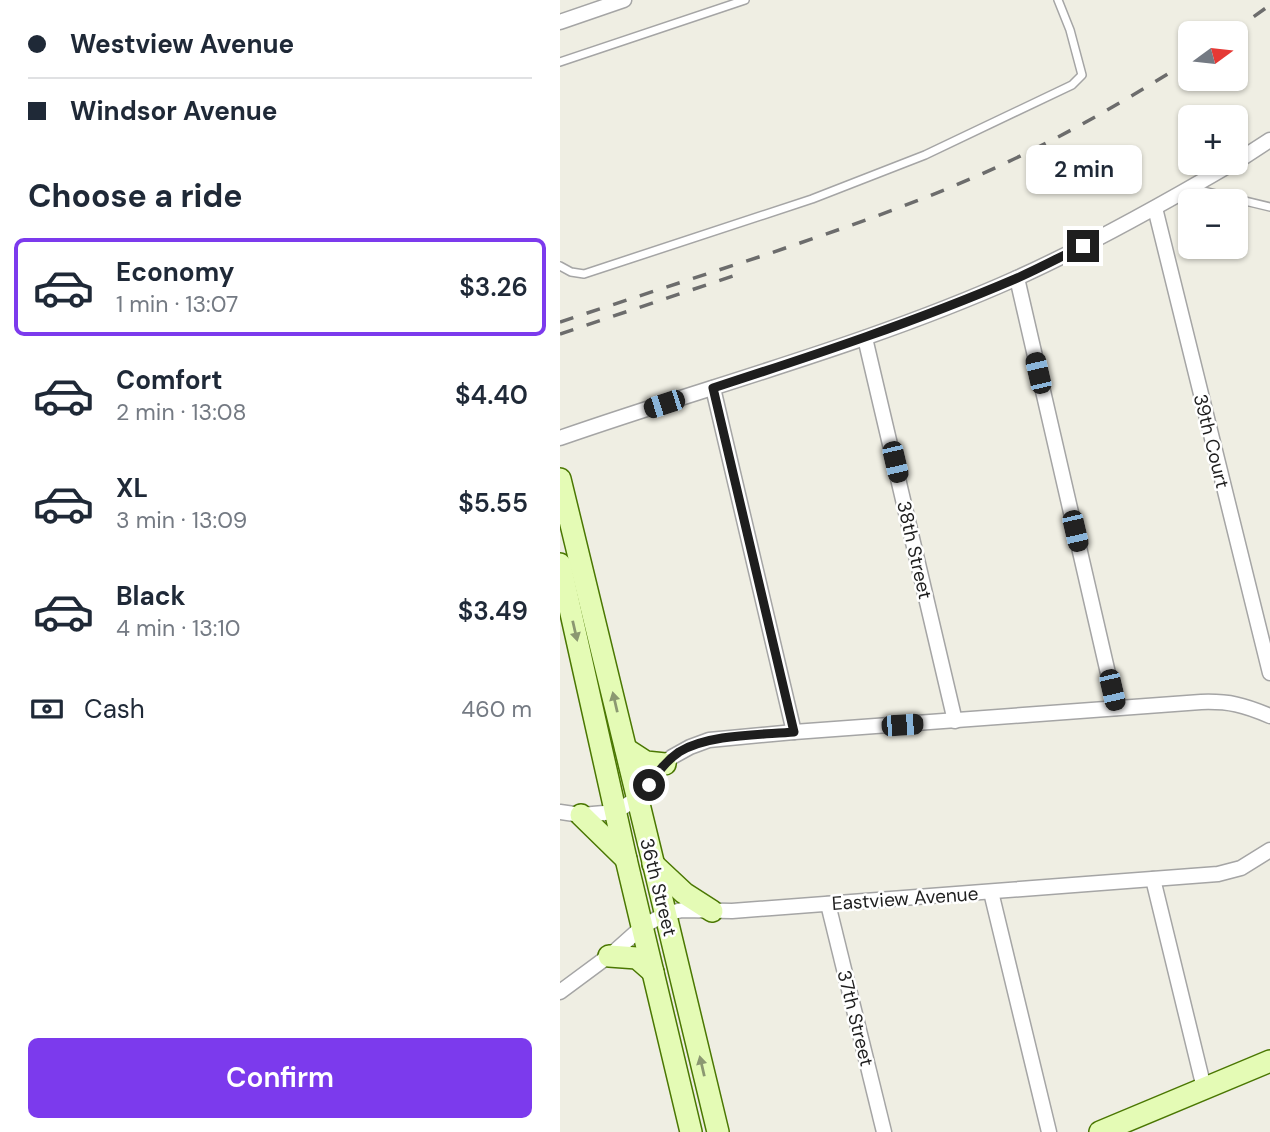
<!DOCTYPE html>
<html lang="en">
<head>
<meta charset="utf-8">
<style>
	:root { --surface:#fff; --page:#f2f2f3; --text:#1f2937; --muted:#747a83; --line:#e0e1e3; --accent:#7c3aed }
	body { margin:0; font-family:"DM Sans",sans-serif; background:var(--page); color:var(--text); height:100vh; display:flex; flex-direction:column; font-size:26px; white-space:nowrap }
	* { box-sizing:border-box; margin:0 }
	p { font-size:23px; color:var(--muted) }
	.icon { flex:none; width:38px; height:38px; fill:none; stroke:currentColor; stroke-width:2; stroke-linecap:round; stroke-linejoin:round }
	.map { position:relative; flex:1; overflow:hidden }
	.details { display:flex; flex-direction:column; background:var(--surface); width:560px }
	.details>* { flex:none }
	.banner { display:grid; align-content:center; height:154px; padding:0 28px; background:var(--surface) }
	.needle { width:46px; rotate:75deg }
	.tools { position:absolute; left:618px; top:21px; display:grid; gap:14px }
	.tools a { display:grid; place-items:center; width:70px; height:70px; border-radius:10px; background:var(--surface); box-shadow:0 2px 5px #0004; font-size:35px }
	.end { position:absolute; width:32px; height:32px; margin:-16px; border:9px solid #1e1e1e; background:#fff; box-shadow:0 0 0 4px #fff }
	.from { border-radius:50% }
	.bubble { position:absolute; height:49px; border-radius:10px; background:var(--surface); box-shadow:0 2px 5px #0004; font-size:23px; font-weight:600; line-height:49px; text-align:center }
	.car { position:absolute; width:21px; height:42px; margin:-21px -10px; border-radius:9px; box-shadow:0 0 5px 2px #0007; background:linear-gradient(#222 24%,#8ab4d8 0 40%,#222 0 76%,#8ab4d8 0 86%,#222 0) }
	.banner b { display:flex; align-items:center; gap:24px; height:66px; font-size:26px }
	.banner b+b { border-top:2px solid var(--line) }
	.banner i { width:18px; height:18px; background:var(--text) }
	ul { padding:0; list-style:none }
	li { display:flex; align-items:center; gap:21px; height:98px; margin:0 14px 10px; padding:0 14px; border:4px solid transparent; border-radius:10px }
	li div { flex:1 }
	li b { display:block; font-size:26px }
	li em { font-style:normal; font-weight:600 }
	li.selected { border-color:var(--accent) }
	li>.icon { width:63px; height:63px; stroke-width:1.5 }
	h2 { padding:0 28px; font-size:32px; line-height:84px }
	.pay { display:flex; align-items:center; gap:18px; height:77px; padding:0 28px; font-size:26px }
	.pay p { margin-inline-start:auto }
	.button { display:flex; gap:14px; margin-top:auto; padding:14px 28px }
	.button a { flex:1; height:80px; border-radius:10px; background:var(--accent); color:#fff; font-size:28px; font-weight:600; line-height:80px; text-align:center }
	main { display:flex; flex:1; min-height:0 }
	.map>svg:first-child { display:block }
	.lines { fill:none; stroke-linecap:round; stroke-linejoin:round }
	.lane-casing { stroke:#a5a5a5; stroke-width:10 }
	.street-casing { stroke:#a5a5a5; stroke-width:17 }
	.secondary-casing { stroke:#4a7702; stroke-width:24 }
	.lane { stroke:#fff; stroke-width:7 }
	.street { stroke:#fff; stroke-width:14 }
	.secondary { stroke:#e4fbb5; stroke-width:21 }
	.rail { stroke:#6c6c6c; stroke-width:3.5; stroke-dasharray:14 14; stroke-linecap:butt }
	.oneway { fill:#8b9871 }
	.route { stroke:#1e1e1e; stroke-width:9 }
	.labels { text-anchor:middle; stroke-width:5; stroke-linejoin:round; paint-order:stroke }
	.street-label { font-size:19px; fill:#1e1e1e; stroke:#fff }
</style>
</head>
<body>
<main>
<section class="details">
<div class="banner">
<b><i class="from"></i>Westview Avenue</b>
<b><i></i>Windsor Avenue</b>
</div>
<h2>Choose a ride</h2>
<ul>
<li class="selected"><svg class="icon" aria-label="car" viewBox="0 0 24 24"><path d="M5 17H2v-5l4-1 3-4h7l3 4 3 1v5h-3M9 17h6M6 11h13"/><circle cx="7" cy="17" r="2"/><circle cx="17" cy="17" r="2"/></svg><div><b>Economy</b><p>1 min · 13:07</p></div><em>$3.26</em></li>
<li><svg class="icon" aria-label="car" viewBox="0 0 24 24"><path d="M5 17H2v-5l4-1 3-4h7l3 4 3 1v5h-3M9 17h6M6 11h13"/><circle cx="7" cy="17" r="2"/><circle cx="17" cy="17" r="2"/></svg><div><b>Comfort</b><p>2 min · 13:08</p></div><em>$4.40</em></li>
<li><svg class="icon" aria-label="car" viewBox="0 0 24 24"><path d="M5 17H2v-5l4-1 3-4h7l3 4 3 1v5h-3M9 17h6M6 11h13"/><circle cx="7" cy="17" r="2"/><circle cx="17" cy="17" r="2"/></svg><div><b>XL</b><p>3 min · 13:09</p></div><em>$5.55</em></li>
<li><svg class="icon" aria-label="car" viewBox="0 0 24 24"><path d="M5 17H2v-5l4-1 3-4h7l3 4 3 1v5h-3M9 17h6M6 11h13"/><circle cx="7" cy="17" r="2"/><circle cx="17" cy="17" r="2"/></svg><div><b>Black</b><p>4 min · 13:10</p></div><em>$3.49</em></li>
</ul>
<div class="pay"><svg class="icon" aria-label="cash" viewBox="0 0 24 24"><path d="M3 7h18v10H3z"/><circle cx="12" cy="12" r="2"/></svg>Cash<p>460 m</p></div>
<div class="button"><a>Confirm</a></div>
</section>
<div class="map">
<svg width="710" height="1132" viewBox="0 0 710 1132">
	<rect width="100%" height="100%" fill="#efeee3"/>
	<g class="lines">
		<defs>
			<g id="lane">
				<path d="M0 62 185 0"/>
				<path d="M631 188 710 207"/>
				<path d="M0 266 11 272 24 274 252 199 365 155 512 85 522 75 510 30 498 0"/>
			</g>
			<g id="street">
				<path d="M0 22 64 0"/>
				<path d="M676 162 710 140"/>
				<path d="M595 208 710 673"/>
				<path d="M457 278 556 708"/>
				<path d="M305 338 395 721"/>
				<path d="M153 388 234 732"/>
				<path d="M0 438C152 385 310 344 457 278 532 244 603 204 673 163"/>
				<path d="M0 812 21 815 56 812 77 798 98 771 112 757 130 747 149 740 234 732 641 702C669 701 684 705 710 716"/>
				<path d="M593 879 644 1088"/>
				<path d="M431 892 489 1132"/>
				<path d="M268 904 324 1132"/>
				<path d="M0 992 54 952 82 927 105 914 122 910 172 911 658 874 681 868 710 850"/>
			</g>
			<g id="secondary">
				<path d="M0 479C53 697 106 914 158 1132"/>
				<path d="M0 564 66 859 131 1132"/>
				<path d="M66 749 86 762 105 764"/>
				<path d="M21 815 66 859"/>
				<path d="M93 864 124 893 152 911"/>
				<path d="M49 956 77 958 93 972"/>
				<path d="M540 1132 710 1061"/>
			</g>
		</defs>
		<use href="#lane" class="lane-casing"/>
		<use href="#street" class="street-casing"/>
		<use href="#secondary" class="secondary-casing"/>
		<use href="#lane" class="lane"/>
		<use href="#street" class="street"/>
		<use href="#secondary" class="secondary"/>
		<g class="rail">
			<path d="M671 33 710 5"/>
			<path d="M0 322C67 300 134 278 202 256 287 227 373 198 454 159 515 130 573 96 630 60"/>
			<path d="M0 334 173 276"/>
		</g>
	</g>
	<defs><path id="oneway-solid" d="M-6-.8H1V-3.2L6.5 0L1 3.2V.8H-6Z" transform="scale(1.75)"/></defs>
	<g class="oneway">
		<use href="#oneway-solid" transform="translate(15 631) rotate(77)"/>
		<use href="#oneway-solid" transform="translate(55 702) rotate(-103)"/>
		<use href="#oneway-solid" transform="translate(142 1066) rotate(-103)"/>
	</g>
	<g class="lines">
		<path class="route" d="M89 785C98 772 106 761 119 752 148 734 200 735 234 732L153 388C255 355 357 321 455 279 478 269 500 257 523 246"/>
	</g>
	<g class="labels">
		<g class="street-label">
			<text transform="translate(652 441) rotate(76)" y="7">39th Court</text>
			<text transform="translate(355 550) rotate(77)" y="7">38th Street</text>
			<text transform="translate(99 887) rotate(76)" y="7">36th Street</text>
			<text transform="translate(345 898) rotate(-4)" y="7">Eastview Avenue</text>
			<text transform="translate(296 1018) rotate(76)" y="7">37th Street</text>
		</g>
	</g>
</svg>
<div class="tools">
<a><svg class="needle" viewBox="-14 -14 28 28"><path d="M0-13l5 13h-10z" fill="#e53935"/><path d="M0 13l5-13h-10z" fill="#747a83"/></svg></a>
<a>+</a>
<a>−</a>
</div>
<i class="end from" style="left:89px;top:785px"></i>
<i class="end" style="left:523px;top:246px"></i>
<div class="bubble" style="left:466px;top:145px;width:116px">2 min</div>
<i class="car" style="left:478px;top:373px;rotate:347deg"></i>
<i class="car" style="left:104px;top:404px;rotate:252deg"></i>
<i class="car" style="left:335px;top:462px;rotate:167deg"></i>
<i class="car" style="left:515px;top:531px;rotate:167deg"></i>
<i class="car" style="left:552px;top:690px;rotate:167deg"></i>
<i class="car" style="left:342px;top:725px;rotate:86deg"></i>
</div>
</main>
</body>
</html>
